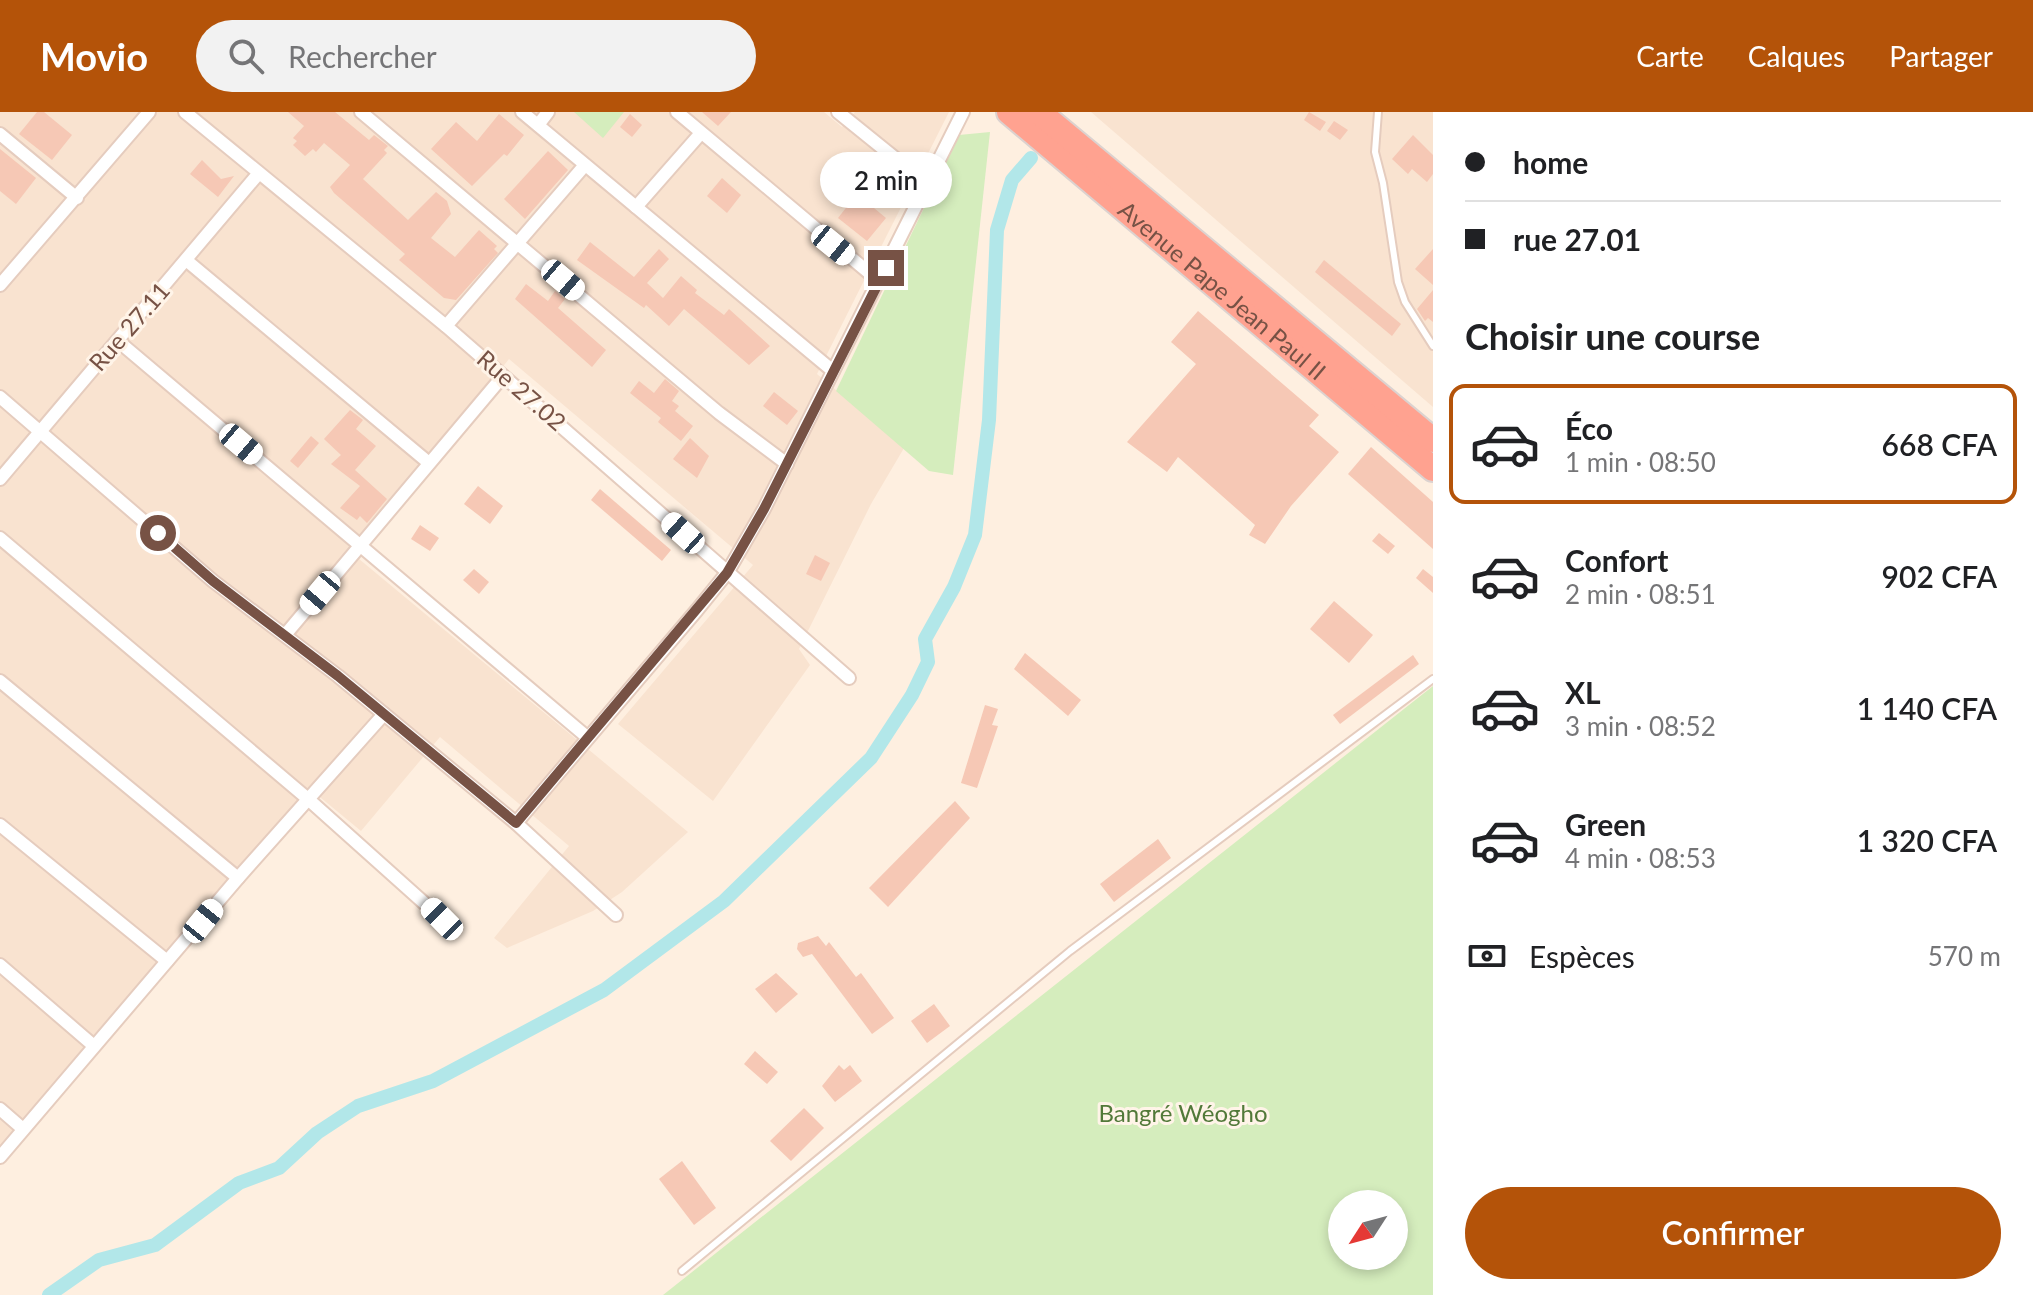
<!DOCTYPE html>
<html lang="fr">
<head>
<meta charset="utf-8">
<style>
	:root { --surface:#fff; --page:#f2f2f2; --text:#202124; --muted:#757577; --line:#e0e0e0; --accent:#b45309 }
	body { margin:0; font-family:Lato,sans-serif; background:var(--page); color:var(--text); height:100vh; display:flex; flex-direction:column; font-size:30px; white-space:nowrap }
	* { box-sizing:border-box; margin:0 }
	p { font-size:26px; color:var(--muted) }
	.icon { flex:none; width:44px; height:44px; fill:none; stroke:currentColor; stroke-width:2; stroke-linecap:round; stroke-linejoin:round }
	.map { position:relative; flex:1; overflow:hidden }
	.panel { display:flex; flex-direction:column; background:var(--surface); width:600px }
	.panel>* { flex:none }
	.hud { display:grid; align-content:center; height:176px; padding:0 32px; background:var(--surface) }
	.needle { width:52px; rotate:234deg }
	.tools { position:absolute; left:1328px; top:1078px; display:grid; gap:16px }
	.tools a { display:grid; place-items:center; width:80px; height:80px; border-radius:50%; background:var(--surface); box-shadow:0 4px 12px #0003; font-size:40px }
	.end { position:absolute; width:36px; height:36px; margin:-18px; border:10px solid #775245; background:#fff; box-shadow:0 0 0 4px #fff }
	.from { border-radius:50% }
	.bubble { position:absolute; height:56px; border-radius:28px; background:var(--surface); box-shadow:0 4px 12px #0003; font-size:26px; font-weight:600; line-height:56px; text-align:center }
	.car { position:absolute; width:24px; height:48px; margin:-24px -12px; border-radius:10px; box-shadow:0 0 6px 2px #0007; background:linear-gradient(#fff 24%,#345 0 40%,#fff 0 76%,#345 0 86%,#fff 0) }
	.hud b { display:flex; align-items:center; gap:28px; height:76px; font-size:30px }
	.hud b+b { border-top:2px solid var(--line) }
	.hud i { width:20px; height:20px; background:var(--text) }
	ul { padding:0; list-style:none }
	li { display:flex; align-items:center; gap:24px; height:120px; margin:0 16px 12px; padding:0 16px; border:4px solid transparent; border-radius:16px }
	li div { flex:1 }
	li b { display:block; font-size:30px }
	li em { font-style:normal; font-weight:600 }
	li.active { border-color:var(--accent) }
	li>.icon { width:72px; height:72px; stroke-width:1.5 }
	h2 { padding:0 32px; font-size:36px; line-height:96px }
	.pay { display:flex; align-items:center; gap:20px; height:88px; padding:0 32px; font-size:30px }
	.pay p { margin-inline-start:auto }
	.button { display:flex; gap:16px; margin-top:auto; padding:16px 32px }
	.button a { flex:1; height:92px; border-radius:48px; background:var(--accent); color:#fff; font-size:32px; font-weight:600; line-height:92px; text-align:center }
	header { display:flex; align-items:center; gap:48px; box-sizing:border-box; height:112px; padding:0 40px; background:var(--accent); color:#fff }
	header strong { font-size:38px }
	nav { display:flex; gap:44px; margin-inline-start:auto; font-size:28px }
	.search { width:560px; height:72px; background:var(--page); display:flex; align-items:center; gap:20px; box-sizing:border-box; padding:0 28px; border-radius:44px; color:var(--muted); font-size:30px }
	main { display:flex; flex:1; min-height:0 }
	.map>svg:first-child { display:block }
	.residential { fill:#f9e3d0 }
	.green { fill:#d5edbd; fill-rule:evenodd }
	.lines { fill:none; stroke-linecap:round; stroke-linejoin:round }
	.canal { stroke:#b2e7e9; stroke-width:14 }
	.building { fill:#f6c8b5 }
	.lane-casing { stroke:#e5ccbe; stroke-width:10 }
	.street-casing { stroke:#e5ccbe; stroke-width:16 }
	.highway-casing { stroke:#dcd2cf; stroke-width:28 }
	.lane { stroke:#fff; stroke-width:6 }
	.street { stroke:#fff; stroke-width:12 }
	.highway { stroke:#ffa290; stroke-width:24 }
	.route { stroke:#775245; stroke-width:10 }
	.labels { text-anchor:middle; stroke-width:6; stroke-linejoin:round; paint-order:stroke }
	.street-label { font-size:24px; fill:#775245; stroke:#fff4e8 }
	.park-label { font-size:24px; fill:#527939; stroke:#fff4e8 }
</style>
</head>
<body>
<header>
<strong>Movio</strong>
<div class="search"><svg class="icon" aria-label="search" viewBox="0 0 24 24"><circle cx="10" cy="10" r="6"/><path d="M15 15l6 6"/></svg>Rechercher</div>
<nav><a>Carte</a><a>Calques</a><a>Partager</a></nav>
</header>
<main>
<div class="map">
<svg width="1433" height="1183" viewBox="0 0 1433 1183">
	<rect width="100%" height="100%" fill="#feefe0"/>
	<g class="residential">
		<path d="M0 0H824L842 15 855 0H949L817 262 904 336 871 392 799 537 810 553 713 689 618 612 753 453 509 247 353 442 688 720 622 780 593 799 507 836 494 826 569 734 440 625 361 719 309 676 0 1040Z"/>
		<path d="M1091 0H1433V295Z"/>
	</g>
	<g class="green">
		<path d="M574 0H624L603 26Z"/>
		<path d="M990 20 953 363 929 359 836 279 959 23Z"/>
		<path d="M1433 574V1183H663ZM1342 1092H1394V1144H1342Z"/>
	</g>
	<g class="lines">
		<path class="canal" d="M49 1183 99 1148 155 1133 239 1071 279 1056 317 1021 358 994 433 969 604 878 724 789 871 646 912 583 928 550 925 527 954 475 975 423 989 308 997 118 1012 68 1031 46"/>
	</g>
	<g class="building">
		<path d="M37 0H44L72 23 52 48 19 22Z"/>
		<path d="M288 0H335L369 28 374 23 388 34 384 38 387 41 363 67 408 108 436 80 447 89 451 102 431 126 455 145 479 118 497 134 494 137 498 141 456 188 444 186 399 148 405 142 334 81 330 75 350 53 324 31 316 40 313 37 305 44 293 33 297 29 293 26 304 14Z"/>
		<path d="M702 0H731L718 14Z"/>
		<path d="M1309 0 1326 10 1320 19 1304 8Z"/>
		<path d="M499 2 524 23 507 44 504 42 472 74 431 37 456 10 477 29Z"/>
		<path d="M630 2 642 13 632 25 620 15Z"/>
		<path d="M1334 9 1348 18 1340 28 1327 19Z"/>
		<path d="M1413 23 1433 43V62L1427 70 1412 57 1408 62 1392 47Z"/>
		<path d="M0 37 36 66 16 92 0 79Z"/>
		<path d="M548 39 568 58 525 107 504 87Z"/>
		<path d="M202 48 221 67 234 64 218 85 190 62Z"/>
		<path d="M722 66 741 83 727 101 707 84Z"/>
		<path d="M862 86 886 106 867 129 838 106 849 92 854 96Z"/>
		<path d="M590 130 634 165 659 137 669 147 647 171 663 186 681 164 697 178 695 181 724 203 729 197 770 234 749 253 684 197 669 214 646 193 644 196 577 148Z"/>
		<path d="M1433 137V173L1415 157Z"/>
		<path d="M1324 148 1401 212 1392 224 1315 160Z"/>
		<path d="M526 172 548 189 555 179 565 187 558 196 606 238 592 255 515 187Z"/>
		<path d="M1433 178V210L1428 206 1425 209 1417 197Z"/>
		<path d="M1198 199 1319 303 1309 314 1339 340 1291 394 1265 432 1249 423 1255 413 1178 345 1167 360 1127 330 1196 252 1171 230Z"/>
		<path d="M665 267 679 279 672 289 679 294 675 299 693 314 681 329 658 310 661 306 630 281 639 269 654 281Z"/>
		<path d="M774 280 798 299 787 313 763 294Z"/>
		<path d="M350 298 363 308 356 317 376 334 355 358 387 387 367 411 360 404 357 408 340 396 360 374 331 352 341 343 324 327Z"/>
		<path d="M311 324 319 331 298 356 290 349Z"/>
		<path d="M690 326 709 344 697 366 673 347Z"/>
		<path d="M1371 335 1433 390V437L1348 362Z"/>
		<path d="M478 374 503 394 490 412 464 392Z"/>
		<path d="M600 377 671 438 662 449 591 388Z"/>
		<path d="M420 413 439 426 430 439 411 427Z"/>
		<path d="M1379 421 1395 434 1388 442 1372 429Z"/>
		<path d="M815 443 830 451 821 469 806 462Z"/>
		<path d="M474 457 489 470 479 482 463 468Z"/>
		<path d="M1423 457 1433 465V481L1416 466Z"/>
		<path d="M1334 489 1373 523 1349 551 1310 517Z"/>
		<path d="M1025 541 1081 588 1068 604 1014 557Z"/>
		<path d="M1413 543 1419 552 1340 612 1333 603Z"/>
		<path d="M985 593 998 597 992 613 998 614 977 676 961 671Z"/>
		<path d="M955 689 970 706 888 795 869 776Z"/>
		<path d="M1158 727 1171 746 1114 790 1100 772Z"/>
		<path d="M818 824 826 834 829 830 856 865 861 861 894 906 872 922 812 842 803 845 797 837 798 831Z"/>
		<path d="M776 861 798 882 776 901 755 877Z"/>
		<path d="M934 892 950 914 927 931 911 909Z"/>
		<path d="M755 939 778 960 767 972 744 952Z"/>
		<path d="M839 953 844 958 850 953 862 969 835 990 822 974Z"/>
		<path d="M804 996 824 1016 791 1049 770 1029Z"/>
		<path d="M682 1049 716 1096 694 1113 659 1067Z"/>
	</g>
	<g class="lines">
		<defs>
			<g id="lane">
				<path d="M1378 0 1375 40 1383 71 1398 170 1405 190 1433 234"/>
				<path d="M682 1159 1070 839 1433 567"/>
			</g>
			<g id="street">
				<path d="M185 0 446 214 849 566"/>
				<path d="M361 0 719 301 787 352"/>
				<path d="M522 0 833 259"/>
				<path d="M677 0 880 170"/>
				<path d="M838 0 927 72"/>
				<path d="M538 13 548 0"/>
				<path d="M0 22 77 86"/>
				<path d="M636 95 701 21"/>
				<path d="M186 148 429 351"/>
				<path d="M0 173 149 0"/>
				<path d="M446 214 585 53"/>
				<path d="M118 229 587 625"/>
				<path d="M0 285 213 469 338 564 516 711 616 803"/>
				<path d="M0 367 259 61"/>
				<path d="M0 426 308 687 442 807"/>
				<path d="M285 523 503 264"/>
				<path d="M0 569 238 766"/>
				<path d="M516 711 697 498 727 461 764 397 963 0"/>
				<path d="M0 713 167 849"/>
				<path d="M0 853 94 934"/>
				<path d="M0 997 23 1017"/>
				<path d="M0 1045 238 766 384 602"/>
			</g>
			<g id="highway">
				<path id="s1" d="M1009 0 1433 357"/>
				<path d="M1039 0 1433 328"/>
			</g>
		</defs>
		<use href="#lane" class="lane-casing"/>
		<use href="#street" class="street-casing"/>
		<use href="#highway" class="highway-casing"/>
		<use href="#lane" class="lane"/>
		<use href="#street" class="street"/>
		<use href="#highway" class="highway"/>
	</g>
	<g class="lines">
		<path class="route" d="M158 421 213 469 338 564 516 711 727 461 764 397 886 156"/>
	</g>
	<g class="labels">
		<g class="street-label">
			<text dy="8" stroke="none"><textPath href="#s1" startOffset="278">Avenue Pape Jean Paul II</textPath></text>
			<text transform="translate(130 215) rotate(-49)" y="8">Rue 27.11</text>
			<text transform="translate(521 279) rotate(41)" y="8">Rue 27.02</text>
		</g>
		<g class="park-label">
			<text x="1183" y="1010">Bangré Wéogho</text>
		</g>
	</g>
</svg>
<div class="tools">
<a><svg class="needle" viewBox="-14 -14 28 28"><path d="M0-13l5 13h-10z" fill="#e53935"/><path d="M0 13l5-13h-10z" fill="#757577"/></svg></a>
</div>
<i class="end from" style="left:158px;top:421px"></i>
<i class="end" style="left:886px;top:156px"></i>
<div class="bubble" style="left:820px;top:40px;width:132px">2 min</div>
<i class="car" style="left:833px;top:133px;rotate:129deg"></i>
<i class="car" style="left:563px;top:168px;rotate:130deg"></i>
<i class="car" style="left:241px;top:332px;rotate:130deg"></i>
<i class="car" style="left:683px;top:421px;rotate:312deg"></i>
<i class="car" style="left:320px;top:481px;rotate:220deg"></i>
<i class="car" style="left:442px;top:807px;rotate:315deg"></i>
<i class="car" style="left:203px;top:809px;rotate:39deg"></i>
</div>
<section class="panel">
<div class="hud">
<b><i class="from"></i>home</b>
<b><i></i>rue 27.01</b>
</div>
<h2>Choisir une course</h2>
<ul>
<li class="active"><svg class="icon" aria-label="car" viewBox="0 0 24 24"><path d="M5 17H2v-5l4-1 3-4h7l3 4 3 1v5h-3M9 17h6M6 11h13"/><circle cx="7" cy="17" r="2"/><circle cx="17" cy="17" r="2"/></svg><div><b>Éco</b><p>1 min · 08:50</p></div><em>668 CFA</em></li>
<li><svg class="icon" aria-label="car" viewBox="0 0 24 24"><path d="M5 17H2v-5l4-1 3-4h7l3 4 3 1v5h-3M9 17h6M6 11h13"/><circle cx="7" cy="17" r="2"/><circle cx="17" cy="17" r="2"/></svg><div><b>Confort</b><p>2 min · 08:51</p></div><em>902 CFA</em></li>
<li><svg class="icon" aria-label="car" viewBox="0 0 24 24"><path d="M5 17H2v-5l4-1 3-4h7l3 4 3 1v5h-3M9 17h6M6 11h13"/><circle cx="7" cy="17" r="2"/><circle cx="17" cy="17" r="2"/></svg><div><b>XL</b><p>3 min · 08:52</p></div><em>1 140 CFA</em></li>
<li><svg class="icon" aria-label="car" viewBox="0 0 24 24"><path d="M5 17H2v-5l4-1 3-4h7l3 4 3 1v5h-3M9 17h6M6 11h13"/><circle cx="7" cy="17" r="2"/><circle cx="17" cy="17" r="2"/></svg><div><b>Green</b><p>4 min · 08:53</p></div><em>1 320 CFA</em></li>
</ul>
<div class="pay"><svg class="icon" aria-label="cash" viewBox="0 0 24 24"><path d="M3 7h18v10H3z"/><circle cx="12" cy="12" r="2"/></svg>Espèces<p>570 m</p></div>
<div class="button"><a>Confirmer</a></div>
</section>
</main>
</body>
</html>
